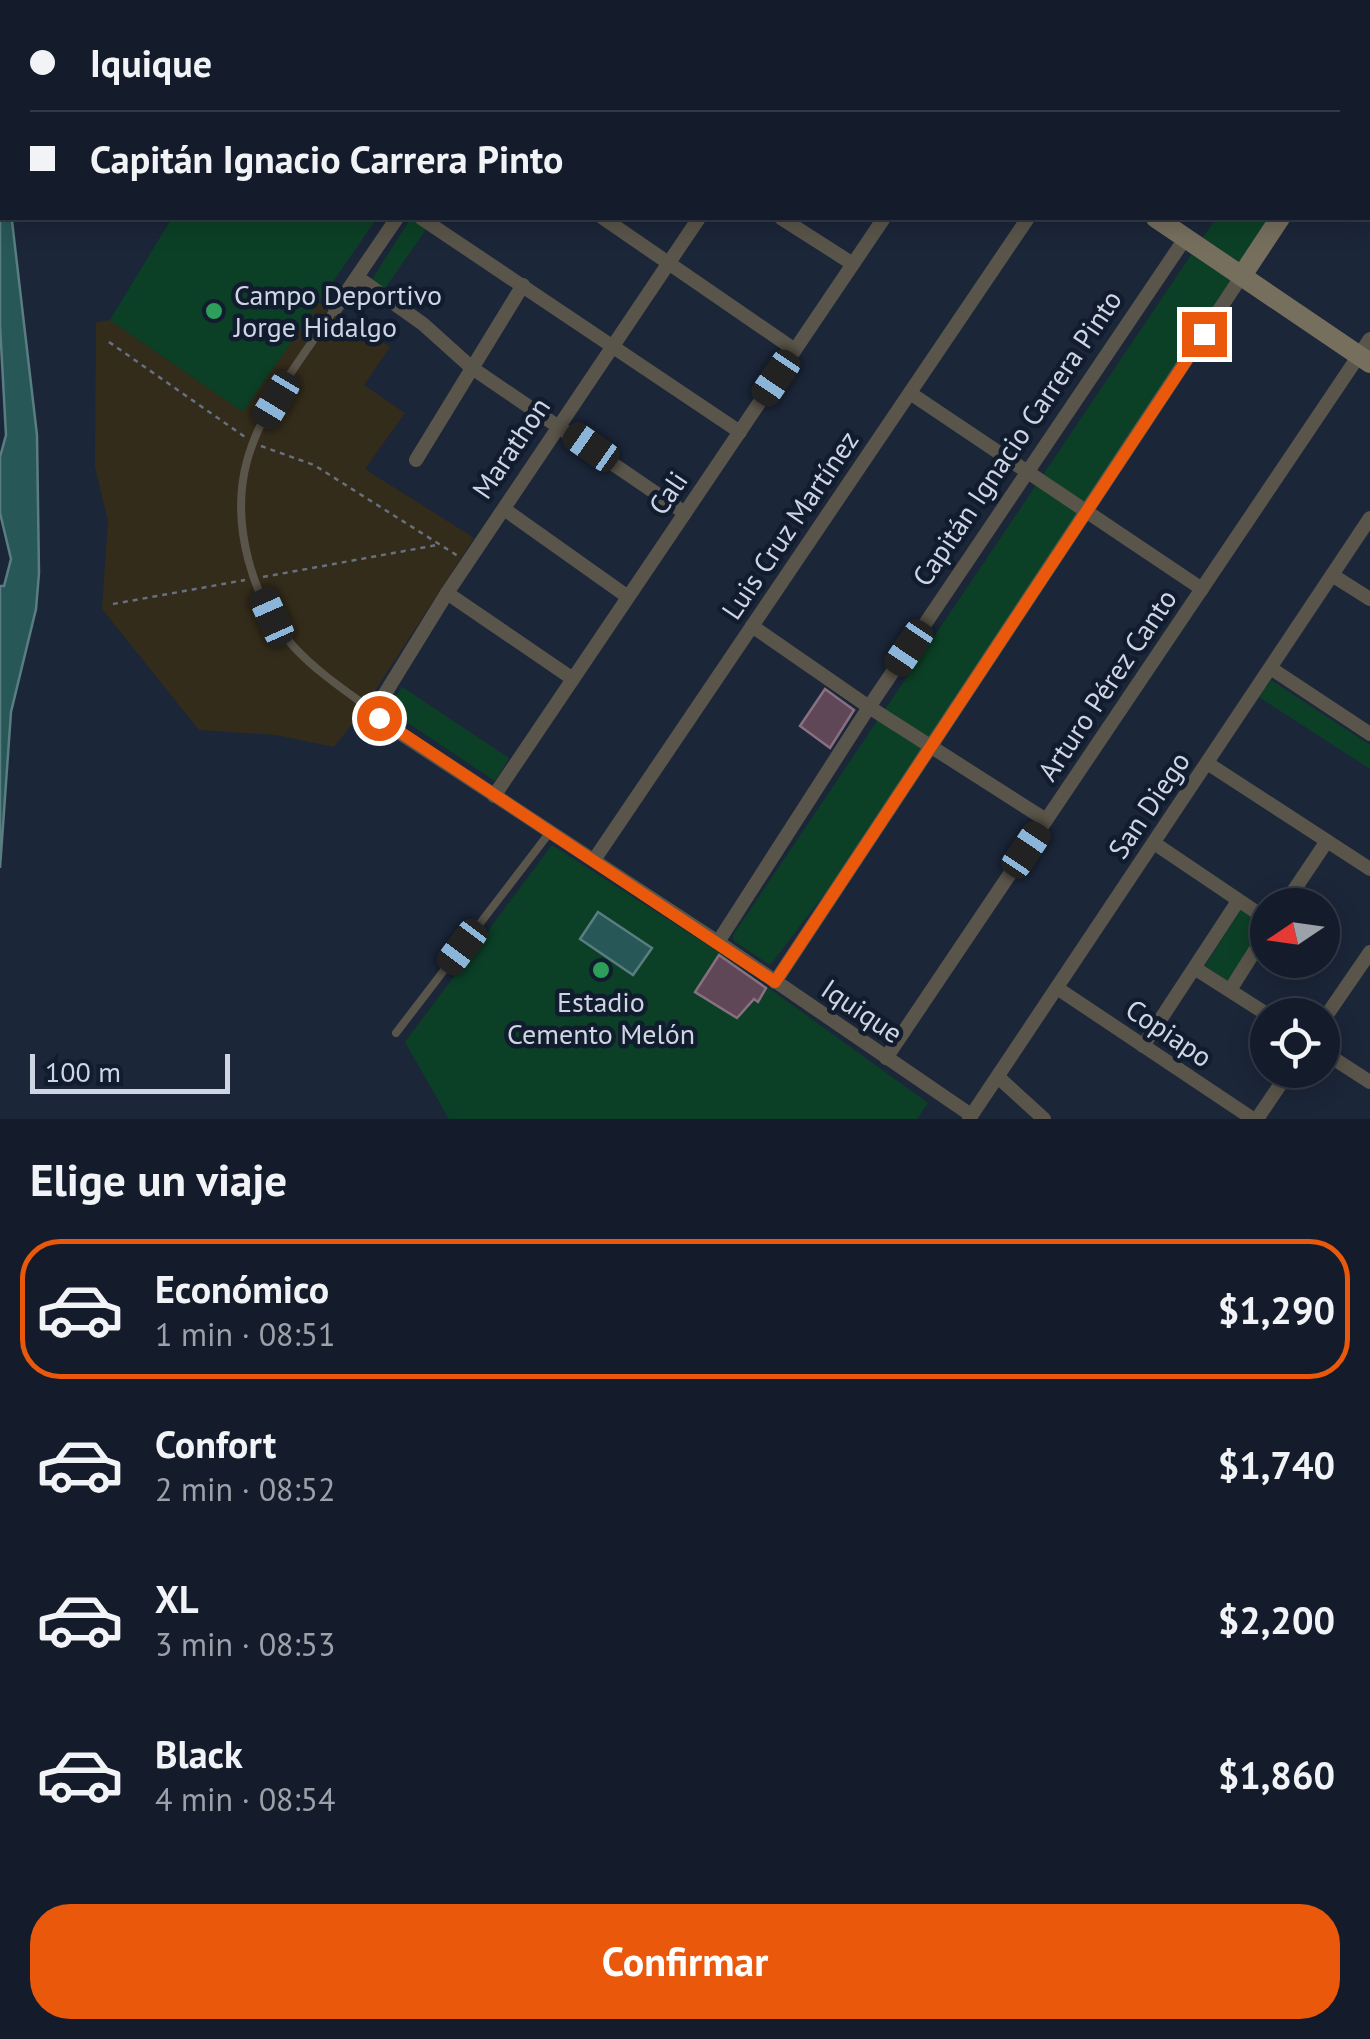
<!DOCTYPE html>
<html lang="es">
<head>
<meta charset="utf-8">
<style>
	:root { --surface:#141c2b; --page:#1d2533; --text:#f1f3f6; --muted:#9da1a9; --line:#333a47; --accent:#ea580c }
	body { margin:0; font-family:"PT Sans",sans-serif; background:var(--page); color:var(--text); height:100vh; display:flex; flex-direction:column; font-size:38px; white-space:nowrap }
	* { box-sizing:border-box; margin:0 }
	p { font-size:32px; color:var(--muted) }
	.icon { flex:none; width:55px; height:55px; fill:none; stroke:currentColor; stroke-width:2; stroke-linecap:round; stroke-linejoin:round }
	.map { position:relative; height:1119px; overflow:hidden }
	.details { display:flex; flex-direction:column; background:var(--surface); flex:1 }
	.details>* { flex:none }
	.banner { position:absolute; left:0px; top:0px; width:1370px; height:220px; box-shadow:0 5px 25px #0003,0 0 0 2px var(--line); display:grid; align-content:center; height:220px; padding:0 30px; background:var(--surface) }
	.needle { width:65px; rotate:257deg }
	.buttons { position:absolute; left:1250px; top:888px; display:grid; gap:20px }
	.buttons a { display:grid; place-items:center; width:90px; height:90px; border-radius:50%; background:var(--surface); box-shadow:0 5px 25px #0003,0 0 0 2px var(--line); font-size:50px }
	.scale { position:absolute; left:30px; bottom:25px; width:200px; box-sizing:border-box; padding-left:10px; border:5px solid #cfd6e3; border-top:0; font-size:28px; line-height:35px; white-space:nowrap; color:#cfd6e3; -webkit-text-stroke:8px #111c2f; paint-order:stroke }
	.end { position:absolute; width:45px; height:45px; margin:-22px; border:12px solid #ea580c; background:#fff; box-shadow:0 0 0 5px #fff }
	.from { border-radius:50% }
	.car { position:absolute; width:30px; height:60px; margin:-30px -15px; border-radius:12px; box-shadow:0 0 8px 2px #0007; background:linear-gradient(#222 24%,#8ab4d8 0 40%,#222 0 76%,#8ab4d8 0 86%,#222 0) }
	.banner b { display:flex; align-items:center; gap:35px; height:95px; font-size:38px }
	.banner b+b { border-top:2px solid var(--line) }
	.banner i { width:25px; height:25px; background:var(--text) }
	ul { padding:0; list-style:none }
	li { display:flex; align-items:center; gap:30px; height:140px; margin:0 20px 15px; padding:0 10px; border:5px solid transparent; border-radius:40px }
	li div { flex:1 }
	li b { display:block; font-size:38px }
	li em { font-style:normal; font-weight:700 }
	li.selected { border-color:var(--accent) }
	li>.icon { width:90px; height:90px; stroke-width:1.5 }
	h2 { padding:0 30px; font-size:45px; line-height:120px }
	.primary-button { display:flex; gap:20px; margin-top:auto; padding:20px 30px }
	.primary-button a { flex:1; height:115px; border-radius:40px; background:var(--accent); color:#fff; font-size:40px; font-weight:700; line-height:115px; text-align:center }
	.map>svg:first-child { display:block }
	.commercial { fill:#342c1b }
	.green { fill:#0c4026 }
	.water { fill:#285757; stroke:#5a7d81; stroke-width:2.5 }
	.building { fill:#5f4758; stroke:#897081; stroke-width:2.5 }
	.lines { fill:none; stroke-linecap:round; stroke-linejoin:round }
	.path { stroke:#667080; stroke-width:2.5; stroke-dasharray:5 5; stroke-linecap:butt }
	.lane { stroke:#5a554a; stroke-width:8 }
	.street { stroke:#5a554a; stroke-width:14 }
	.secondary { stroke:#776f5e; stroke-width:20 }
	.route { stroke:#ea580c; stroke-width:12 }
	.leisure-dot { fill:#2e9e5b; stroke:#111c2f; stroke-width:4 }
	.labels { text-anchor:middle; stroke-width:9; stroke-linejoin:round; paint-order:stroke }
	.poi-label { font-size:28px; fill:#cfd6e3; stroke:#111c2f; text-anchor:start }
	.street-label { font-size:28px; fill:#cfd6e3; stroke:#111c2f }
</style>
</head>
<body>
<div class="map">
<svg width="1370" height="1119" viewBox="0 0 1370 1119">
	<rect width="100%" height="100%" fill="#1b2639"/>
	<path class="commercial" d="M318 302 390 347 364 385 405 413 365 469 474 538 360 714 334 747 276 735 199 730 102 609 108 521 95 467 96 322 110 320 243 412Z"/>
	<g class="green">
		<path d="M172 218H377L243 412 110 320Z"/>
		<path d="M411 218H434L383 291 371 281Z"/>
		<path d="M1216 218H1276L827 891 770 965 734 941 733 935Z"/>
		<path d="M1271 680 1370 745V769L1259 697Z"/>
		<path d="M402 687 509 758 495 781 387 709Z"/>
		<path d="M552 845 720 953 928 1103 917 1119H449L405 1042Z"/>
		<path d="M1241 909 1265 925 1229 982 1205 966Z"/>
	</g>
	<g class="water">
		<path d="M0 162 2 218H12V221L37 435 39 573 36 609 11 712 0 868V586H4L11 559 0 513V457L6 435 0 325Z"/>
		<path d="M598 912 652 948 633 975 580 939Z"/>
	</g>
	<g class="building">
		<path d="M825 689 854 710 830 748 800 726Z"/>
		<path d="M719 955 766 988 758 1002 754 999 737 1018 695 992Z"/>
	</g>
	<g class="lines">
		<g class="path">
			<path d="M109 342 245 437"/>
			<path d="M261 446 314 465 458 556"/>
			<path d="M263 577 437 545"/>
			<path d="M113 604 245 580"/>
		</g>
		<g class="lane">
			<path d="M334 310C303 357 262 406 247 461 230 523 252 601 294 647 318 673 349 693 377 714"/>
			<path d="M396 1033 550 832"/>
		</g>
		<g class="street">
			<path d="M327 0 331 2"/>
			<path d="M461 0 465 2"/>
			<path d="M635 0 638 2"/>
			<path d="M99 2 102 0"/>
			<path d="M187 2 189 0"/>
			<path d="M542 2 544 0"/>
			<path d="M703 2 705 0"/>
			<path d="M1029 2 1031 0"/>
			<path d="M1173 2 1175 0"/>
			<path d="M0 11 2 18"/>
			<path d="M1368 16 1370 18"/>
			<path d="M421 218 740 432"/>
			<path d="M603 218 795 350"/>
			<path d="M699 218 447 593 378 705 377 714 383 722 718 942 971 1115"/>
			<path d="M781 218 853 264"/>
			<path d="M357 277 423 324 472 368 685 513"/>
			<path d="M335 309 397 218"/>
			<path d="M910 393 1202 589"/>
			<path d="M416 460 523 285"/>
			<path d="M504 509 628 597"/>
			<path d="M1332 575 1370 599"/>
			<path d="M447 593 573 679"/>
			<path d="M752 626 869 707 1046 820"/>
			<path d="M1272 669 1370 734"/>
			<path d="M1207 763 1370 869"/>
			<path d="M494 796 884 218"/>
			<path d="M1154 843 1268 920"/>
			<path d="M594 860 1028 218"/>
			<path d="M1284 905 1327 841"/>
			<path d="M718 942 869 707 1186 237"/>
			<path d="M1196 969 1268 1015"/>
			<path d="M775 982 1243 274"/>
			<path d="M1057 988 1253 1119"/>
			<path d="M1230 990 1268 930"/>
			<path d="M1322 1022 1370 952"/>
			<path d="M1143 1046 1238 901"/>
			<path d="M1322 1051 1370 1082"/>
			<path d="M886 1058 1370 339"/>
			<path d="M998 1077 1044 1119"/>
			<path d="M969 1119 1370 518"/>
			<path d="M1257 1119 1290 1070"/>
		</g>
		<g class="secondary">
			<path d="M931 0 935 2"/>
			<path d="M843 2 845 0"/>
			<path d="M1344 2 1346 0"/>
			<path d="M1368 88 1370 84"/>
			<path d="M1156 218 1370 363"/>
			<path d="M1243 274 1280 218"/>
		</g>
	</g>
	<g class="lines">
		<path class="route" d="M379 718 775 982 1204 334"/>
	</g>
	<g class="leisure-dot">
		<circle cx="214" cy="311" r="10"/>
		<circle cx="601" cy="970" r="10"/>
	</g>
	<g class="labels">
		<g class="poi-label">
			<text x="234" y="305">Campo Deportivo<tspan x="234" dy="32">Jorge Hidalgo</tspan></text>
			<text x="601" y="1012" text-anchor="middle">Estadio<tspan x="601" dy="32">Cemento Melón</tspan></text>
		</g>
		<g class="street-label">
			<text transform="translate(1017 438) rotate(-56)" y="10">Capitán Ignacio Carrera Pinto</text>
			<text transform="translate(511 448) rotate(-56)" y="10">Marathon</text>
			<text transform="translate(668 493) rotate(-56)" y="10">Cali</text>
			<text transform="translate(790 525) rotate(-56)" y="10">Luis Cruz Martínez</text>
			<text transform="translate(1107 685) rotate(-56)" y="10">Arturo Pérez Canto</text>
			<text transform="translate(1149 805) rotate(-56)" y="10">San Diego</text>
			<text transform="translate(862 1011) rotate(34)" y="10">Iquique</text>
			<text transform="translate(1169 1033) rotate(34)" y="10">Copiapo</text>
		</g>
	</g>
</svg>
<div class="buttons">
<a><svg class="needle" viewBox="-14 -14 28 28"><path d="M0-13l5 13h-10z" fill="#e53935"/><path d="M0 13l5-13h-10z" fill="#9da1a9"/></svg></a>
<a><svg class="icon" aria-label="locate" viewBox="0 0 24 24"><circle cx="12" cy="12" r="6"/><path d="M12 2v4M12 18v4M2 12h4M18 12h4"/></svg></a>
</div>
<div class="scale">100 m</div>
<i class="end from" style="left:379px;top:718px"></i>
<i class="end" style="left:1204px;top:334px"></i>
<i class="car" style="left:776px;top:378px;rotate:214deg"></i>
<i class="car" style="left:276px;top:400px;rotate:211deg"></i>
<i class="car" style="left:591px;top:447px;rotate:305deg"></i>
<i class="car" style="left:272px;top:617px;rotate:336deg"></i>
<i class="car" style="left:909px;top:648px;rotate:214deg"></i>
<i class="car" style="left:1026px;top:850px;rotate:34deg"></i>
<i class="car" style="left:462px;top:947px;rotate:217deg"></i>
<div class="banner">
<b><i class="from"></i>Iquique</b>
<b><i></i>Capitán Ignacio Carrera Pinto</b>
</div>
</div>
<section class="details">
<h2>Elige un viaje</h2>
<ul>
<li class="selected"><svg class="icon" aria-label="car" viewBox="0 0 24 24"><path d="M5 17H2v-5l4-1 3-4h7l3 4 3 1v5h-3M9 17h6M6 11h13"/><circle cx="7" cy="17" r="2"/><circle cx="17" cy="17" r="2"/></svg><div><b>Económico</b><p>1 min · 08:51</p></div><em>$1,290</em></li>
<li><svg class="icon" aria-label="car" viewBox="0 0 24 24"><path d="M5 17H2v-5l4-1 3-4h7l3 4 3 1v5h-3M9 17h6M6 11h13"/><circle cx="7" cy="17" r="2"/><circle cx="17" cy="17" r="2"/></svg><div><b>Confort</b><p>2 min · 08:52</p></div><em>$1,740</em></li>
<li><svg class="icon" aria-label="car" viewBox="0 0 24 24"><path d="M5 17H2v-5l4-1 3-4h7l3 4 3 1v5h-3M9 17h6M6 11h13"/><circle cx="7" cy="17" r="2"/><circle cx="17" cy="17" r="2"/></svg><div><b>XL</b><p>3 min · 08:53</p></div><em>$2,200</em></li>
<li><svg class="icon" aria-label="car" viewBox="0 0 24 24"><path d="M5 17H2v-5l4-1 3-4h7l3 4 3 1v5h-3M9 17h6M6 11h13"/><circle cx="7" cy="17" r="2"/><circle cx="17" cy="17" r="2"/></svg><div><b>Black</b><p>4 min · 08:54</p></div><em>$1,860</em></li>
</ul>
<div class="primary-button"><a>Confirmar</a></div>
</section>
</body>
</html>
